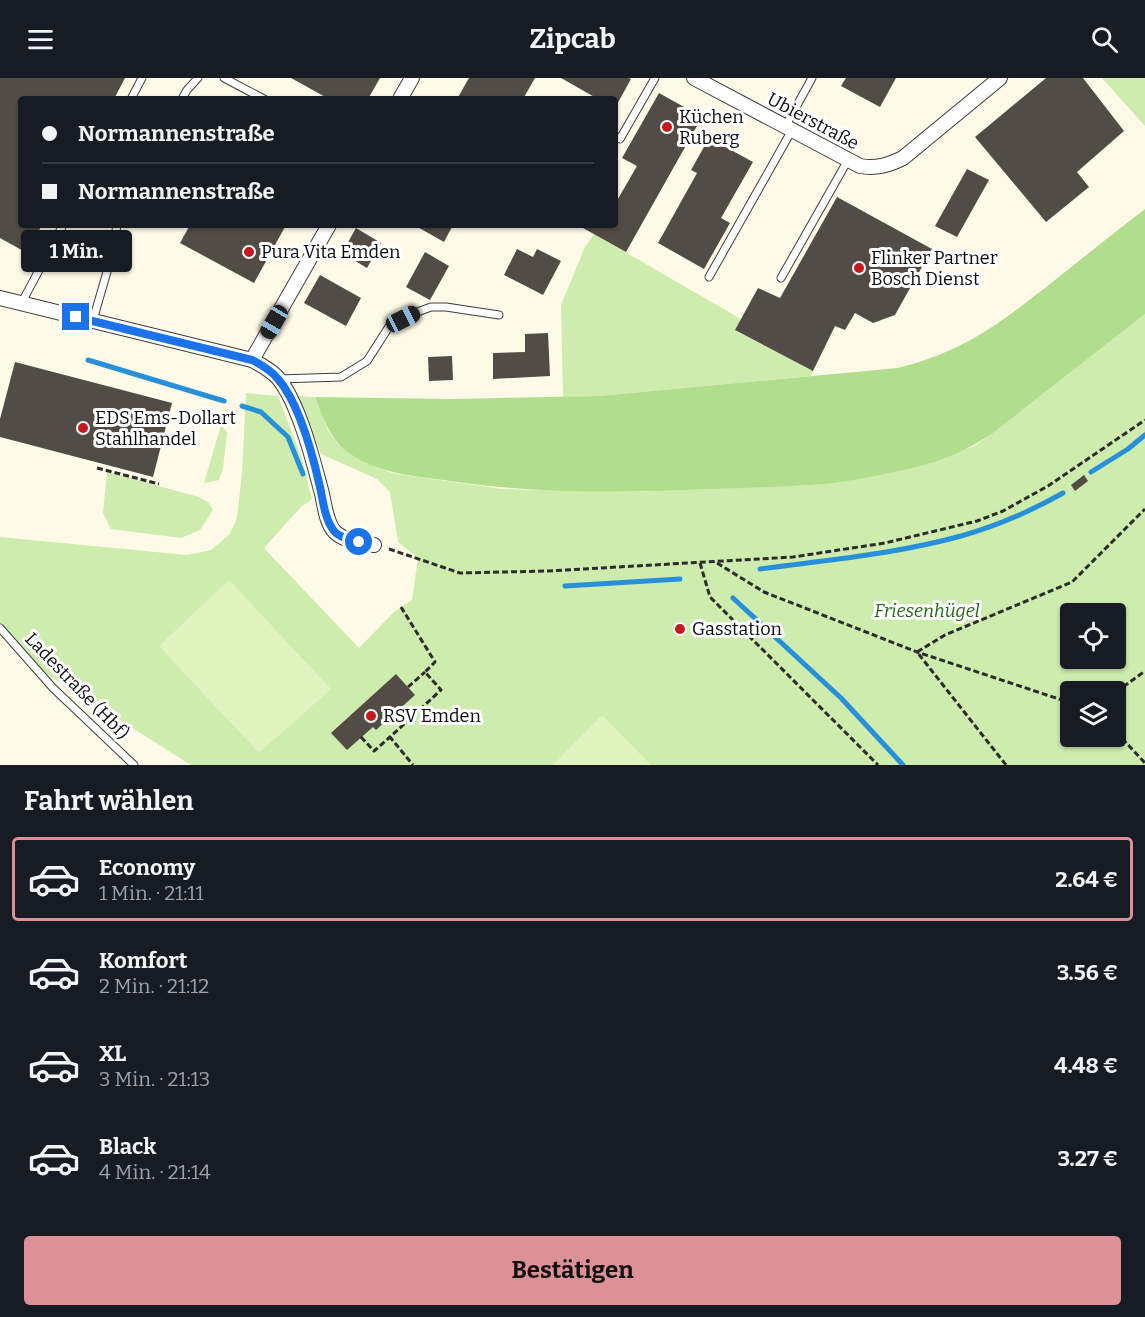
<!DOCTYPE html>
<html lang="de">
<head>
<meta charset="utf-8">
<style>
	:root { --surface:#171b24; --page:#20242c; --text:#f1f3f6; --muted:#9ea1a6; --line:#363941; --accent:#dd9095 }
	body { margin:0; font-family:Bitter,serif; background:var(--page); color:var(--text); height:100vh; display:flex; flex-direction:column; font-size:22px; white-space:nowrap }
	* { box-sizing:border-box; margin:0 }
	p { font-size:20px; color:var(--muted) }
	.icon { flex:none; width:33px; height:33px; fill:none; stroke:currentColor; stroke-width:2; stroke-linecap:round; stroke-linejoin:round }
	.map { position:relative; height:687px; overflow:hidden }
	.details { display:flex; flex-direction:column; background:var(--surface); flex:1 }
	.details>* { flex:none }
	.top-card { position:absolute; left:18px; top:18px; width:600px; height:132px; border-radius:6px; box-shadow:0 2px 4px #0004; display:grid; align-content:center; height:132px; padding:0 24px; background:var(--surface) }
	.buttons { position:absolute; left:1060px; top:525px; display:grid; gap:12px }
	.buttons a { display:grid; place-items:center; width:66px; height:66px; border-radius:6px; background:var(--surface); box-shadow:0 2px 4px #0004; font-size:30px }
	.end { position:absolute; width:27px; height:27px; margin:-14px; border:8px solid #1a73e8; background:#fff; box-shadow:0 0 0 3px #fff }
	.from { border-radius:50% }
	.bubble { position:absolute; height:42px; border-radius:6px; background:var(--surface); box-shadow:0 2px 4px #0004; font-size:20px; font-weight:700; line-height:42px; text-align:center }
	.car { position:absolute; width:18px; height:36px; margin:-18px -9px; border-radius:8px; box-shadow:0 0 4px 2px #0007; background:linear-gradient(#222 24%,#8ab4d8 0 40%,#222 0 76%,#8ab4d8 0 86%,#222 0) }
	.top-card b { display:flex; align-items:center; gap:21px; height:57px; font-size:22px }
	.top-card b+b { border-top:2px solid var(--line) }
	.top-card i { width:15px; height:15px; background:var(--text) }
	ul { padding:0; list-style:none }
	li { display:flex; align-items:center; gap:18px; height:84px; margin:0 12px 9px; padding:0 12px; border:3px solid transparent; border-radius:6px }
	li div { flex:1 }
	li b { display:block; font-size:22px }
	li em { font-style:normal; font-weight:700 }
	li.current { border-color:var(--accent) }
	li>.icon { width:54px; height:54px; stroke-width:1.5 }
	h2 { padding:0 24px; font-size:27px; line-height:72px }
	.action { display:flex; gap:12px; margin-top:auto; padding:12px 24px }
	.action a { flex:1; height:69px; border-radius:6px; background:var(--accent); color:#111; font-size:24px; font-weight:700; line-height:69px; text-align:center }
	header { display:flex; justify-content:space-between; align-items:center; height:78px; padding:0 24px; background:var(--surface); font-size:27px; font-weight:700 }
	.map>svg:first-child { display:block }
	.green { fill:#ceecae; fill-rule:evenodd }
	.forest { fill:#b0de8c }
	.pitch { fill:#e1f3c0 }
	.lines { fill:none; stroke-linecap:round; stroke-linejoin:round }
	.stream { stroke:#2790d9; stroke-width:5 }
	.building { fill:#534b45 }
	.service-casing { stroke:#3d3d3d; stroke-width:9 }
	.minor-casing { stroke:#3d3d3d; stroke-width:16 }
	.path { stroke:#2c2c2c; stroke-width:3; stroke-dasharray:6 3; stroke-linecap:butt }
	.service { stroke:#fff; stroke-width:7 }
	.minor { stroke:#fff; stroke-width:14 }
	.route { stroke:#1a73e8; stroke-width:8 }
	.poi-dot { fill:#c5171e; stroke:#fff; stroke-width:2 }
	.labels { text-anchor:middle; stroke-width:6; stroke-linejoin:round; paint-order:stroke }
	.poi-label { font-size:18px; fill:#0a0a0a; stroke:#fff; text-anchor:start }
	.street-label { font-size:18px; fill:#0a0a0a; stroke:#fff }
	.park-label { font-size:18px; font-style:italic; fill:#266616; stroke:#fff }
</style>
</head>
<body>
<header><svg class="icon" aria-label="menu" viewBox="0 0 24 24"><path d="M4 6h16M4 12h16M4 18h16"/></svg>Zipcab<svg class="icon" aria-label="search" viewBox="0 0 24 24"><circle cx="10" cy="10" r="6"/><path d="M15 15l6 6"/></svg></header>
<div class="map">
<svg width="1145" height="687" viewBox="0 0 1145 687">
	<rect width="100%" height="100%" fill="#fffae7"/>
	<g class="green">
		<path d="M1102 0H1145V48Z"/>
		<path d="M594 156 741 241 736 253 813 293 811 298 599 318 563 319 561 227 584 171Z"/>
		<path d="M1145 236V687H191L34 588 0 550V459L187 477 211 472 230 456 237 440 242 395 246 315 278 318 302 381 312 421 301 429 264 470 359 570 394 534 412 522 418 480 398 464 390 414 377 401 321 376 298 318 315 319 328 352 338 366 351 377 371 387 392 395 501 411 637 414 814 407 868 398 927 386 974 368 993 355ZM1071 536H1116V580H1071ZM1071 614H1116V658H1071Z"/>
		<path d="M221 347 227 354 223 391 219 402 204 405Z"/>
		<path d="M107 394 199 419 208 424 213 432 200 452 181 460 111 451 103 435Z"/>
	</g>
	<path class="forest" d="M1145 131V236L993 355C972 369 949 380 924 387 888 396 849 404 812 407 779 409 745 410 712 411 625 415 536 416 450 403 415 398 380 396 350 376 331 363 323 340 315 319L452 321 599 318 897 290C964 274 1003 243 1055 202 1085 178 1115 154 1145 131Z"/>
	<g class="pitch">
		<path d="M229 502 331 611 259 675 159 568Z"/>
		<path d="M602 637 651 687H553Z"/>
	</g>
	<g class="lines">
		<g class="stream">
			<path d="M88 282 224 323"/>
			<path d="M242 328 261 334 288 359 303 396"/>
			<path d="M1091 394 1128 371 1145 357"/>
			<path d="M760 491C827 482 896 476 961 458 997 448 1031 433 1063 415"/>
			<path d="M565 508 680 501"/>
			<path d="M733 520 841 620 903 687"/>
		</g>
	</g>
	<g class="building">
		<path d="M0 0H125L114 21H21V147H42L27 175 0 160Z"/>
		<path d="M291 0H380L368 21H329Z"/>
		<path d="M469 0H535L523 21H457Z"/>
		<path d="M561 0H629L631 1 615 30V21H598Z"/>
		<path d="M846 0H896L880 29 841 8Z"/>
		<path d="M1046 0H1083L1124 53 1077 94 1089 109 1046 144 975 59Z"/>
		<path d="M659 15 702 39 626 174 583 150 585 147H615V126L637 88 622 80Z"/>
		<path d="M709 60 753 84 721 140 730 145 704 191 658 165 697 95 691 92Z"/>
		<path d="M967 91 989 102 957 159 935 148Z"/>
		<path d="M837 119 932 171 895 237 873 245 855 235 845 252 835 248 813 293 735 252 758 210 780 220Z"/>
		<path d="M190 147H286L254 205 180 165Z"/>
		<path d="M414 147H453L444 164Z"/>
		<path d="M356 150 381 165 367 190 342 175Z"/>
		<path d="M517 171 533 179 537 171 561 183 543 217 504 197Z"/>
		<path d="M425 174 449 188 430 222 406 209Z"/>
		<path d="M320 197 361 220 346 248 304 225Z"/>
		<path d="M548 255 550 298 493 301V275L525 274V256Z"/>
		<path d="M452 278 453 302 429 303 428 279Z"/>
		<path d="M15 284 172 325 153 399 0 359V341Z"/>
		<path d="M1084 397 1088 403 1075 413 1071 407Z"/>
		<path d="M679 544 687 551 681 558 673 550Z"/>
		<path d="M396 596 415 617 376 652 373 649 347 672 331 655Z"/>
	</g>
	<g class="lines">
		<defs>
			<g id="service">
				<path d="M224 0 264 21"/>
				<path d="M131 21 142 0"/>
				<path d="M182 21 187 12 198 0"/>
				<path d="M785 49 812 0"/>
				<path d="M615 58 620 61 655 0"/>
				<path d="M709 199 792 52"/>
				<path d="M781 200 848 82"/>
				<path d="M21 226 63 147"/>
				<path d="M93 242 111 180 117 147"/>
				<path d="M279 301 341 299 367 283 392 244 420 233 431 229H446L499 237"/>
				<path d="M0 550 53 610 134 687"/>
			</g>
			<g id="minor">
				<path d="M694 0 860 88C876 91 889 87 903 80L1000 0"/>
				<path d="M400 21 412 0"/>
				<path d="M0 220 252 282C261 287 271 292 278 300 299 325 314 385 322 416 325 428 326 445 335 454 344 463 362 465 374 467"/>
				<path d="M252 282 329 147"/>
			</g>
		</defs>
		<use href="#service" class="service-casing"/>
		<use href="#minor" class="minor-casing"/>
		<g class="path">
			<path d="M97 390 159 406"/>
			<path d="M389 471 460 495 548 493 793 479 885 465 977 443 1003 433 1048 408 1145 342"/>
			<path d="M700 485 710 519 878 687"/>
			<path d="M717 485 764 514 917 574 1071 625"/>
			<path d="M401 529 435 584 425 594 441 612 390 659 413 687"/>
			<path d="M408 609 425 594"/>
			<path d="M1116 614 1145 593"/>
			<path d="M1116 654 1145 685"/>
			<path d="M361 659 374 673 390 659"/>
			<path d="M1006 687 917 574 945 557 1072 504 1145 431"/>
		</g>
		<use href="#service" class="service"/>
		<use href="#minor" class="minor"/>
	</g>
	<g class="lines">
		<path class="route" d="M76 239 252 282C262 287 271 292 278 301 299 325 313 378 320 409 323 423 325 442 334 453 340 460 351 462 359 464"/>
	</g>
	<g class="poi-dot">
		<circle cx="667" cy="49" r="6"/>
		<circle cx="249" cy="174" r="6"/>
		<circle cx="859" cy="190" r="6"/>
		<circle cx="83" cy="350" r="6"/>
		<circle cx="680" cy="551" r="6"/>
		<circle cx="371" cy="638" r="6"/>
	</g>
	<g class="labels">
		<g class="poi-label">
			<text x="679" y="45">Küchen<tspan x="679" dy="21">Ruberg</tspan></text>
			<text x="261" y="180">Pura Vita Emden</text>
			<text x="871" y="186">Flinker Partner<tspan x="871" dy="21">Bosch Dienst</tspan></text>
			<text x="95" y="346">EDS Ems-Dollart<tspan x="95" dy="21">Stahlhandel</tspan></text>
			<text x="692" y="557">Gasstation</text>
			<text x="383" y="644">RSV Emden</text>
		</g>
		<g class="street-label">
			<text transform="translate(813 43) rotate(28)" y="6">Ubierstraße</text>
			<text transform="translate(77 608) rotate(46)" y="6">Ladestraße (Hbf)</text>
		</g>
		<g class="park-label">
			<text x="927" y="539">Friesenhügel</text>
		</g>
	</g>
</svg>
<div class="buttons">
<a><svg class="icon" aria-label="locate" viewBox="0 0 24 24"><circle cx="12" cy="12" r="6"/><path d="M12 2v4M12 18v4M2 12h4M18 12h4"/></svg></a>
<a><svg class="icon" aria-label="layers" viewBox="0 0 24 24"><path d="M12 4l9 5-9 5-9-5zM3 14l9 5 9-5"/></svg></a>
</div>
<i class="end from" style="left:359px;top:464px"></i>
<i class="end" style="left:76px;top:239px"></i>
<div class="bubble" style="left:21px;top:152px;width:111px">1 Min.</div>
<i class="car" style="left:403px;top:241px;rotate:63deg"></i>
<i class="car" style="left:274px;top:244px;rotate:210deg"></i>
<div class="top-card">
<b><i class="from"></i>Normannenstraße</b>
<b><i></i>Normannenstraße</b>
</div>
</div>
<section class="details">
<h2>Fahrt wählen</h2>
<ul>
<li class="current"><svg class="icon" aria-label="car" viewBox="0 0 24 24"><path d="M5 17H2v-5l4-1 3-4h7l3 4 3 1v5h-3M9 17h6M6 11h13"/><circle cx="7" cy="17" r="2"/><circle cx="17" cy="17" r="2"/></svg><div><b>Economy</b><p>1 Min. · 21:11</p></div><em>2.64 €</em></li>
<li><svg class="icon" aria-label="car" viewBox="0 0 24 24"><path d="M5 17H2v-5l4-1 3-4h7l3 4 3 1v5h-3M9 17h6M6 11h13"/><circle cx="7" cy="17" r="2"/><circle cx="17" cy="17" r="2"/></svg><div><b>Komfort</b><p>2 Min. · 21:12</p></div><em>3.56 €</em></li>
<li><svg class="icon" aria-label="car" viewBox="0 0 24 24"><path d="M5 17H2v-5l4-1 3-4h7l3 4 3 1v5h-3M9 17h6M6 11h13"/><circle cx="7" cy="17" r="2"/><circle cx="17" cy="17" r="2"/></svg><div><b>XL</b><p>3 Min. · 21:13</p></div><em>4.48 €</em></li>
<li><svg class="icon" aria-label="car" viewBox="0 0 24 24"><path d="M5 17H2v-5l4-1 3-4h7l3 4 3 1v5h-3M9 17h6M6 11h13"/><circle cx="7" cy="17" r="2"/><circle cx="17" cy="17" r="2"/></svg><div><b>Black</b><p>4 Min. · 21:14</p></div><em>3.27 €</em></li>
</ul>
<div class="action"><a>Bestätigen</a></div>
</section>
</body>
</html>
